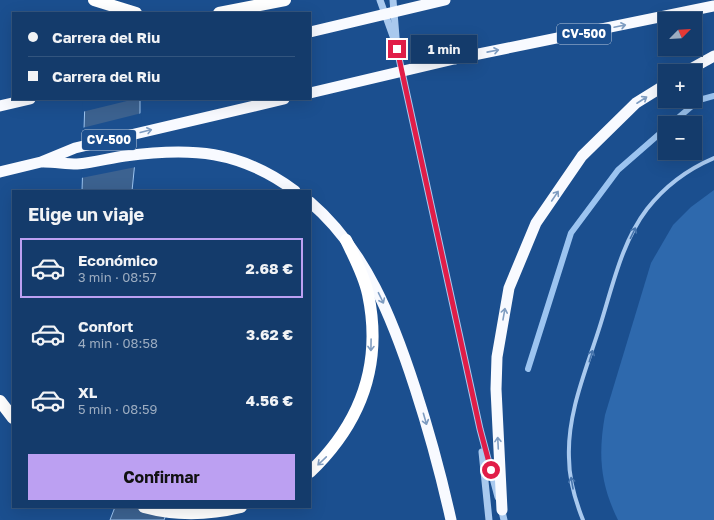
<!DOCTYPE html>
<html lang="es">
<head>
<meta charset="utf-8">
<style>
	:root { --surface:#143b6b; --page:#1d4271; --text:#f1f3f6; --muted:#9dadc1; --line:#33557e; --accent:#bca0f2 }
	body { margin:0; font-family:"Golos Text",sans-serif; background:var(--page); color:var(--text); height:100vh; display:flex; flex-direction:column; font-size:15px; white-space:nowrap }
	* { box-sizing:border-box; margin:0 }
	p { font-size:13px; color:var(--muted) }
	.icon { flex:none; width:22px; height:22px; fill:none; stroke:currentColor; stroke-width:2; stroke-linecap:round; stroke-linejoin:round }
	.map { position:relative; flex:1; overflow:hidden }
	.panel { position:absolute; left:12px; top:190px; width:299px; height:318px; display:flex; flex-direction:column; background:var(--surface); border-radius:0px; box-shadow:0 4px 16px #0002,0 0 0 1px var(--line) }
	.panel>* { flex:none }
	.guide { position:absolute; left:12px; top:12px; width:299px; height:88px; border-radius:0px; box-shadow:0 4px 16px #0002,0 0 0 1px var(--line); display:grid; align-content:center; height:88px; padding:0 16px; background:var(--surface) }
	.needle { width:26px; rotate:66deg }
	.buttons { position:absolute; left:658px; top:12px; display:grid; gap:8px }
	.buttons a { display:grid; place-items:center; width:44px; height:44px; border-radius:0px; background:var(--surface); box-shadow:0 4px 16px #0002,0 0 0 1px var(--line); font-size:20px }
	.end { position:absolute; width:18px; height:18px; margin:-9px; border:5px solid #e11d48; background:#fff; box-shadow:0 0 0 2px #fff }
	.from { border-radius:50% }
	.bubble { position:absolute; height:28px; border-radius:0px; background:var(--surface); box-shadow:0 4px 16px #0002,0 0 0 1px var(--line); font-size:13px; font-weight:700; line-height:28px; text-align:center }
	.guide b { display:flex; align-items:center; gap:14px; height:38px; font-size:15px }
	.guide b+b { border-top:1px solid var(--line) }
	.guide i { width:10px; height:10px; background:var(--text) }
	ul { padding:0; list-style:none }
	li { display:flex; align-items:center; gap:12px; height:60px; margin:0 8px 6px; padding:0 8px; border:2px solid transparent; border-radius:0px }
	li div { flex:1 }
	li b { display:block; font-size:15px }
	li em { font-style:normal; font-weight:700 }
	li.active { border-color:var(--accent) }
	li>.icon { width:36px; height:36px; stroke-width:1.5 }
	h2 { padding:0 16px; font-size:18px; line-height:48px }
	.button { display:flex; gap:8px; margin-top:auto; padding:8px 16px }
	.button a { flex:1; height:46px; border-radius:0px; background:var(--accent); color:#111; font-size:16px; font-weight:700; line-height:46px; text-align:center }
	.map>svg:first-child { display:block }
	.green { fill:#2e69ad }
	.water { fill:#3c6290; stroke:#9cc4f0 }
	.pier { fill:#1b4f8f }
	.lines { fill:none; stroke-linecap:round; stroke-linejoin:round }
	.stream { stroke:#9cc4f0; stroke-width:6 }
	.minor { stroke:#a9c9ee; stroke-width:4 }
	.tertiary { stroke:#a9c9ee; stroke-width:7 }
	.trunk { stroke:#f8faff; stroke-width:11 }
	.motorway { stroke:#fff; stroke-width:12 }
	.oneway { stroke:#7e9cc1 }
	.oneway2 { stroke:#4674ac }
	.oneway3 { stroke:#829ec1 }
	.route { stroke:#e11d48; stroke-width:5 }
	.labels { text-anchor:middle; stroke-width:3; stroke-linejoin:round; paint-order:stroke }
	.shield { fill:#1b4f8f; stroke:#bbcadd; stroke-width:1 }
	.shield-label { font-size:12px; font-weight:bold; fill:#fff }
</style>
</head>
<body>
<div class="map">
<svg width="714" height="520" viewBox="0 0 714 520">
	<rect width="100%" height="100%" fill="#1b4f8f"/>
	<path class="green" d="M714 190V520H618C600 484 598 454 605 415L651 263 673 225 691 207Z"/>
	<g class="water">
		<path d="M85 99H140V112L132 191H82Z"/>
		<path d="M115 507H169L164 520H110Z"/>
	</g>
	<g class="pier">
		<path d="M85 0 139 1 140 13H105L85 5Z"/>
		<path d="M83 99H135L82 112Z"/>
		<path d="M142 113 136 167 81 178 82 128Z"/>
	</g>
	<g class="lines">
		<g class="stream">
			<path d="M672 123 699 100 714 96"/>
			<path d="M528 369 571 233 618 170 665 129"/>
		</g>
		<path class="minor" d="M583 520C575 500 569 480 569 458 567 414 586 370 599 329 612 289 621 243 647 209 665 186 688 169 714 158"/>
		<g class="tertiary">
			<path d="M380 0 394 39"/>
			<path d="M393 0 397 49 480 429 498 497"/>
			<path d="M482 452 489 520"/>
			<path d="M501 507 504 520"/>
		</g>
		<g class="trunk">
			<path d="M310 32 445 0"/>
			<path d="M687 71 714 56"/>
			<path d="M310 93 454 59 714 6"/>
			<path d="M0 106 30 99"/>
			<path d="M44 162C55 162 66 164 77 164 93 163 110 158 125 156 191 147 240 150 295 191"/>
			<path d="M0 172 41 162 75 148 284 99"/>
			<path d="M310 202C366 250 393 320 415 388 429 431 441 475 451 520"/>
			<path d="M502 510 496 389 497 357 509 288 536 223 582 156 636 103 665 85"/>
		</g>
		<g class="motorway">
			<path d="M94 0 136 13"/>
			<path d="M219 13 285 0"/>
			<path d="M0 401 13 418"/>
			<path d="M310 472C361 423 383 365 368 294 364 275 354 257 346 240"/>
			<path d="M144 507C177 516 208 515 241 507"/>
		</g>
	</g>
	<defs><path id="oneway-shaft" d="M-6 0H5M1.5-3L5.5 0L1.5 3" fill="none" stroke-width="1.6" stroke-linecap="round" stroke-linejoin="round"/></defs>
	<g class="oneway">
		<use href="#oneway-shaft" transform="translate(620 26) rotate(-12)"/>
		<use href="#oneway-shaft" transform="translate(493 51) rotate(-11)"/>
		<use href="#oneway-shaft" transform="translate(642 100) rotate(-33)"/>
		<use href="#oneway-shaft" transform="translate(146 131) rotate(-14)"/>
		<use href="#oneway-shaft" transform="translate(555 196) rotate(-56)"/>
		<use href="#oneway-shaft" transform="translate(381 298) rotate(64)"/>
		<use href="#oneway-shaft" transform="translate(504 314) rotate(-80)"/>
		<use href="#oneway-shaft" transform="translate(425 419) rotate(74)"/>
		<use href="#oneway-shaft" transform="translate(498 443) rotate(-93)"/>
	</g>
	<g class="oneway2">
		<use href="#oneway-shaft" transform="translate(633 233) rotate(-64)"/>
		<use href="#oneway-shaft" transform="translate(591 356) rotate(-73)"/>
		<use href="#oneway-shaft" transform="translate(572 483) rotate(-100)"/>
	</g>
	<g class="oneway3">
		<use href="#oneway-shaft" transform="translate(371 345) rotate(91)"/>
		<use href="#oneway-shaft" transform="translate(322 461) rotate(136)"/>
	</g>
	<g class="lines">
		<path class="route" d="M397 49 480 429 491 470"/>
	</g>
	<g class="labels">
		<g class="shield">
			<rect x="557" y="24" width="54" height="20" rx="3"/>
			<rect x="82" y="130" width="54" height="20" rx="3"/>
		</g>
		<g class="shield-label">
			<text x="584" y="38">CV-500</text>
			<text x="109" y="144">CV-500</text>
		</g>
	</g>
</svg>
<div class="buttons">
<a><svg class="needle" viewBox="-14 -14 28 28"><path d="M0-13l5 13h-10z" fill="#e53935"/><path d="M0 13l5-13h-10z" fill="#9dadc1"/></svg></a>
<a>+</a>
<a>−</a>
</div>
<i class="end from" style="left:491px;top:470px"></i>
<i class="end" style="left:397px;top:49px"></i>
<div class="bubble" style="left:411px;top:35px;width:66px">1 min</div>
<div class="guide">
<b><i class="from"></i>Carrera del Riu</b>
<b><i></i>Carrera del Riu</b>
</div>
<section class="panel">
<h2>Elige un viaje</h2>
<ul>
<li class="active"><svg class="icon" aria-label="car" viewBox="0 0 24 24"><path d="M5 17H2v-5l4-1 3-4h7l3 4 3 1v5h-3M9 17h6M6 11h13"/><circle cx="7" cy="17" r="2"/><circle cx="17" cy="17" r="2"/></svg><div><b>Económico</b><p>3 min · 08:57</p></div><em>2.68 €</em></li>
<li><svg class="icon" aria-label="car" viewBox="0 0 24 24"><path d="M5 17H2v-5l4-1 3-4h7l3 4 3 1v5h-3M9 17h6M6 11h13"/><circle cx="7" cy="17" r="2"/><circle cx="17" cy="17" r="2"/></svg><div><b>Confort</b><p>4 min · 08:58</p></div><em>3.62 €</em></li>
<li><svg class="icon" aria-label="car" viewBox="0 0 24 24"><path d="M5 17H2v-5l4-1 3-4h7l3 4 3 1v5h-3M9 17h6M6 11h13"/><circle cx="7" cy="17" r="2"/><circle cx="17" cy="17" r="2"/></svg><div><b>XL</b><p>5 min · 08:59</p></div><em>4.56 €</em></li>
</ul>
<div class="button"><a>Confirmar</a></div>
</section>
</div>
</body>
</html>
